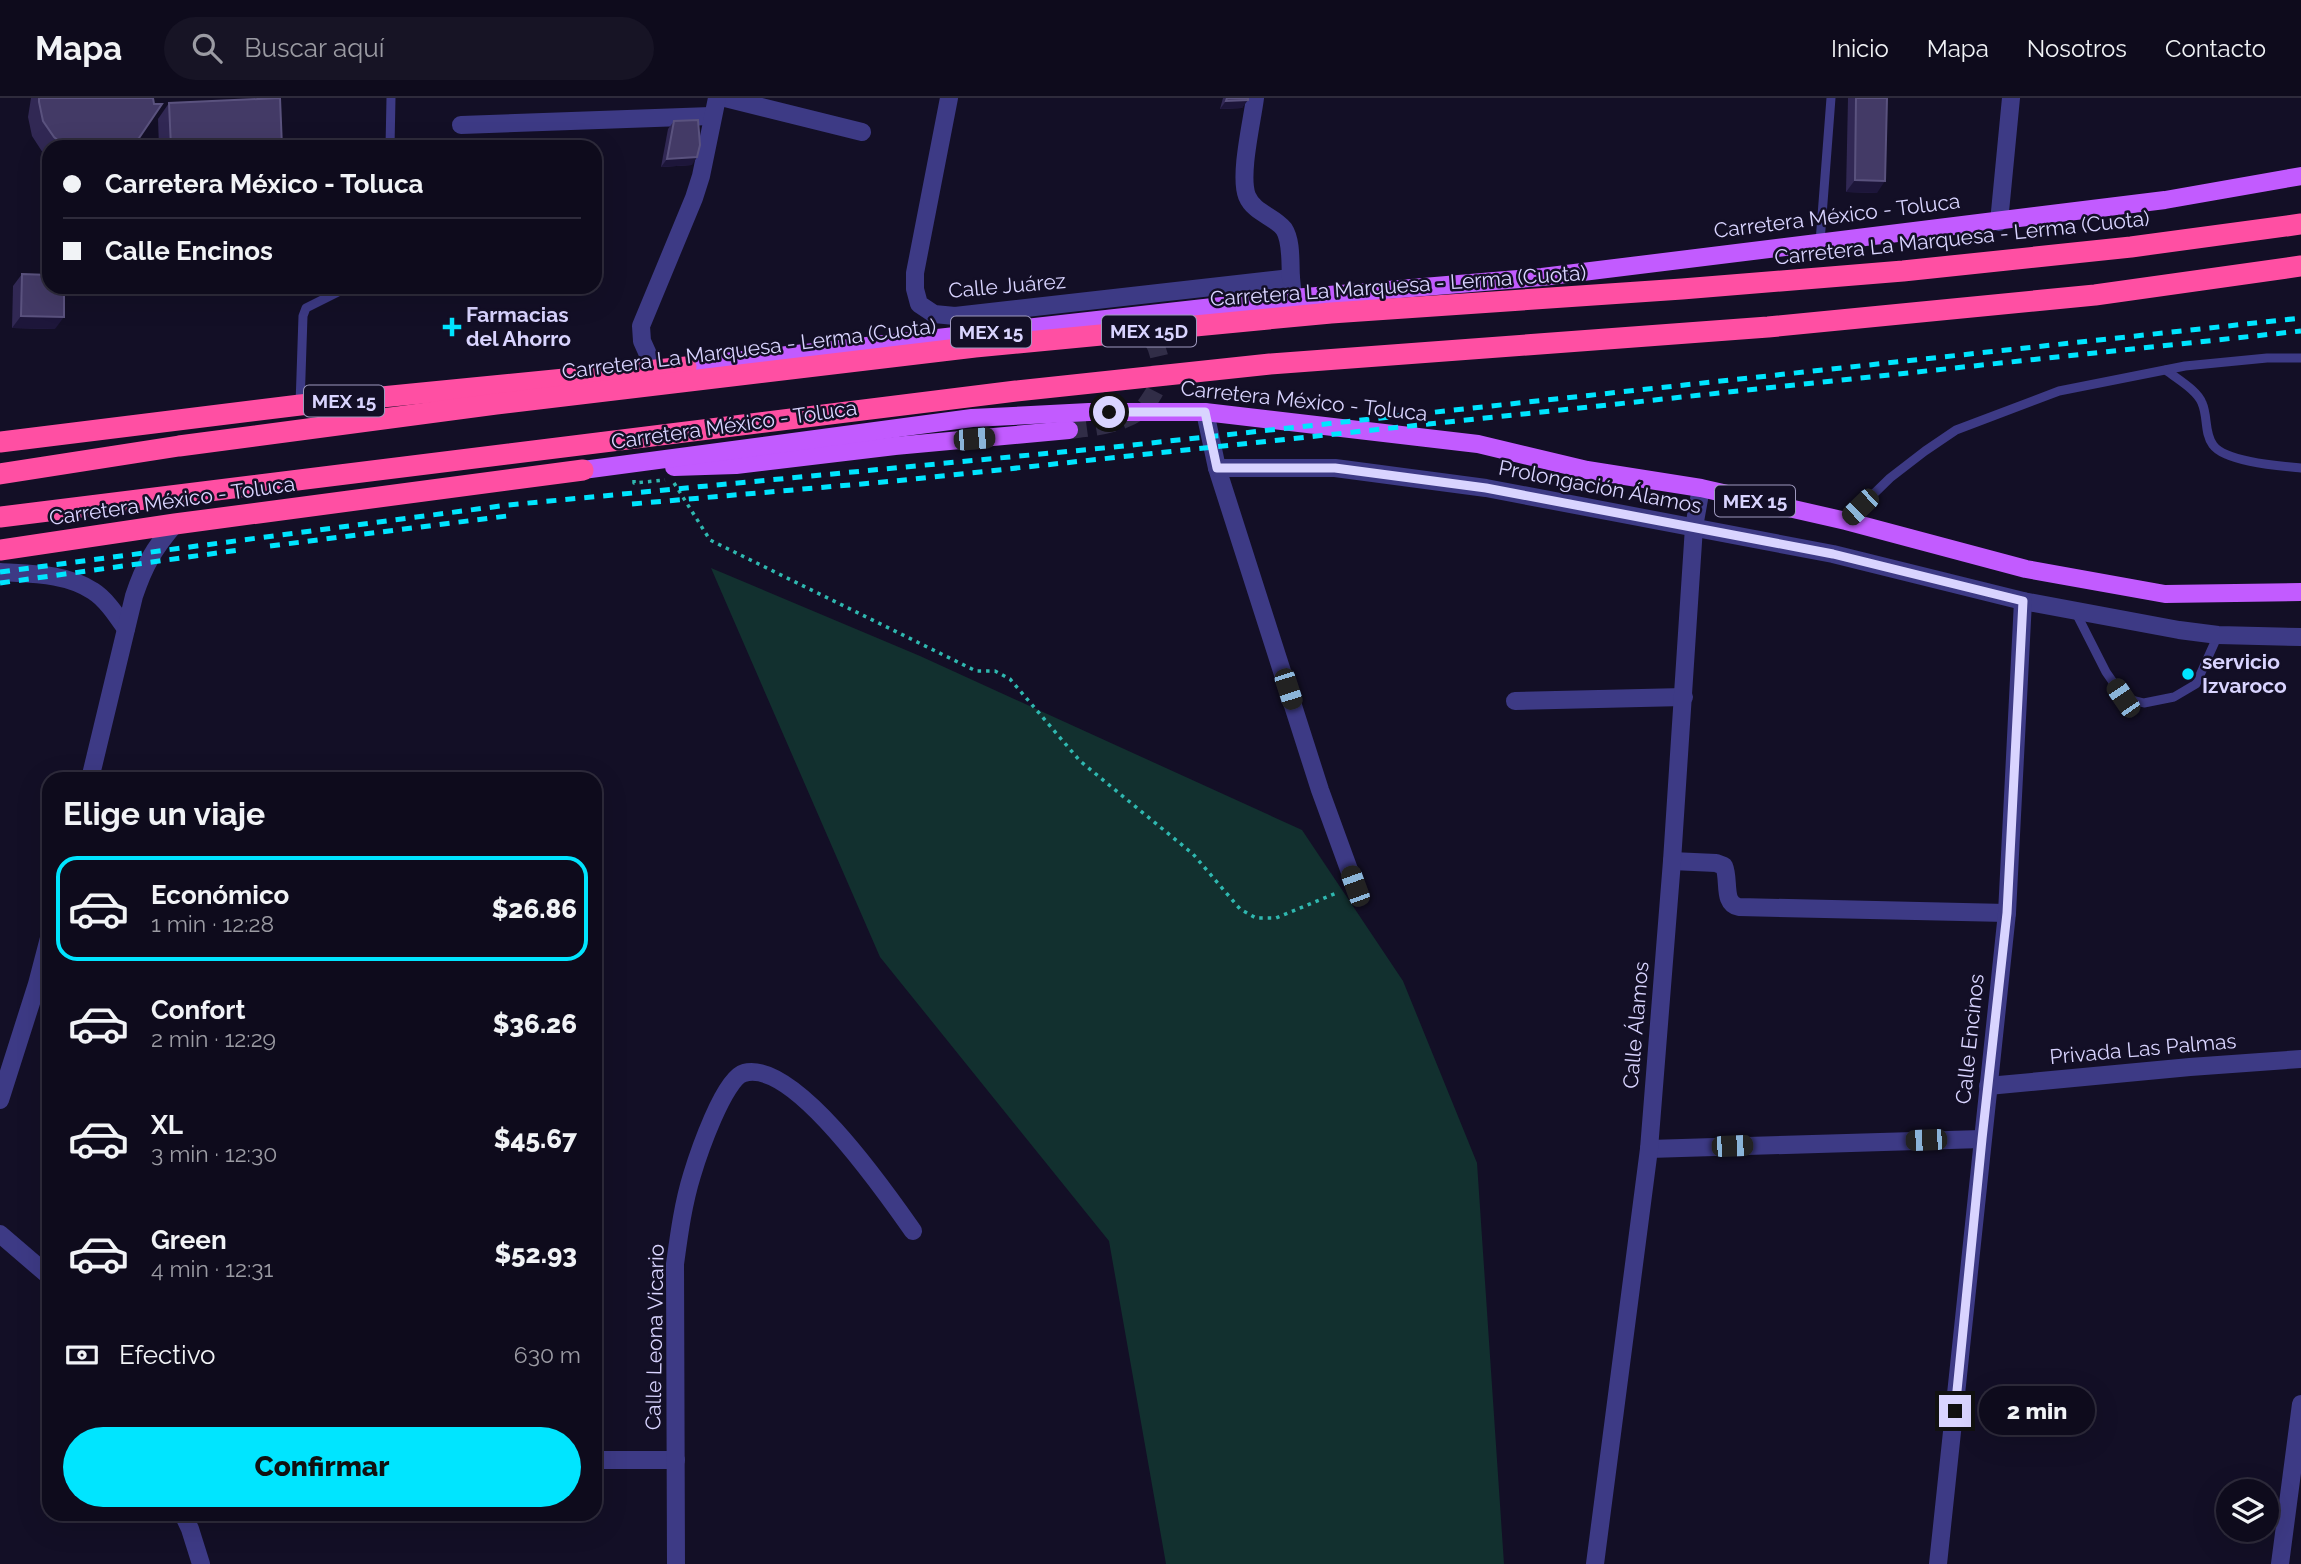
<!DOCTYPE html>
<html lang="es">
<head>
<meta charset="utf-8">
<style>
	:root { --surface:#0e0b1c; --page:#171425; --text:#f1f3f6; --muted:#9b9ba3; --line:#2e2b3b; --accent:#00e5ff }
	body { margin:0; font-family:Raleway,sans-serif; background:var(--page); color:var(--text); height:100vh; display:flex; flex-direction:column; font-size:26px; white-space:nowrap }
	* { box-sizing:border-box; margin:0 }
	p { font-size:23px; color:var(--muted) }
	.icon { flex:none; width:38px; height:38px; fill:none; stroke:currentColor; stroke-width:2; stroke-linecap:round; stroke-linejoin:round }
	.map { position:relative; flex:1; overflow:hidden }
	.side { position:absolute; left:42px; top:674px; width:560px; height:749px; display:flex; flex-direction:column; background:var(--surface); border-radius:21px; box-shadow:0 7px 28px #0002,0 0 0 2px var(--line) }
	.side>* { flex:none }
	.guide { position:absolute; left:42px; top:42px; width:560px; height:154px; border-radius:21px; box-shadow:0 7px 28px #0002,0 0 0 2px var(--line); display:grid; align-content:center; height:154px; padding:0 21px; background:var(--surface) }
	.fabs { position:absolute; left:2216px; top:1381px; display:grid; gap:14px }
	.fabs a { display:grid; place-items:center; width:63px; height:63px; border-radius:50%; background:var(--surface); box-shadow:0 7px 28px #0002,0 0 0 2px var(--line); font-size:35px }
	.end { position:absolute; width:32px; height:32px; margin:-16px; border:9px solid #d9d4ff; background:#111; box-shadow:0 0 0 4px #111 }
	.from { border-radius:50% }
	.bubble { position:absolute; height:49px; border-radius:24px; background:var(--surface); box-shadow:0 7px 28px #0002,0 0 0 2px var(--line); font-size:23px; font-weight:800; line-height:49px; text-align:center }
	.car { position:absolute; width:21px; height:42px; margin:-21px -10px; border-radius:9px; box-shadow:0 0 5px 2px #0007; background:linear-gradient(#222 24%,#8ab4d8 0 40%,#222 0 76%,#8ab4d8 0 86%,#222 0) }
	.guide b { display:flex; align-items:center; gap:24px; height:66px; font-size:26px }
	.guide b+b { border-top:2px solid var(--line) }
	.guide i { width:18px; height:18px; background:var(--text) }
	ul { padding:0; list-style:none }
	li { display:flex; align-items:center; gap:21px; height:105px; margin:0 14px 10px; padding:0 7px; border:4px solid transparent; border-radius:21px }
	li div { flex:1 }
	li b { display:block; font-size:26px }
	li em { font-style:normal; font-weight:800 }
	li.current { border-color:var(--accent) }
	li>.icon { width:63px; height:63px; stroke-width:1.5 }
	h2 { padding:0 21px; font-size:32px; line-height:84px }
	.pay { display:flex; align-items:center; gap:18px; height:77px; padding:0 21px; font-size:26px }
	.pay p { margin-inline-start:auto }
	.button { display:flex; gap:14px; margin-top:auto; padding:14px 21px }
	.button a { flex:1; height:80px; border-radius:42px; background:var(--accent); color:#111; font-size:28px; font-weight:800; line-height:80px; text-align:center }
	header { display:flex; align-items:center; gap:42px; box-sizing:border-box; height:98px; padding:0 35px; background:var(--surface); border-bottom:2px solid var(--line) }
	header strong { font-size:33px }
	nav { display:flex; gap:38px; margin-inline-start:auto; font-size:24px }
	.search { width:490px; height:63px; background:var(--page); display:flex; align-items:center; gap:18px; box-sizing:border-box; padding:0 24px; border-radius:38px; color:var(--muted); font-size:26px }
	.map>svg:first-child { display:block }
	.green { fill:#12302f }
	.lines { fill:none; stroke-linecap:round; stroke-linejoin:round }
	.primary-tunnel { stroke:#312d47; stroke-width:18; stroke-dasharray:18 9; stroke-linecap:butt }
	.path { stroke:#2fb8b0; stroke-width:3.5; stroke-dasharray:3.5 5; stroke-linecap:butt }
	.service { stroke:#3d3a85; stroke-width:9 }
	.minor { stroke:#3d3a85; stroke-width:18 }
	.primary { stroke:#c25bff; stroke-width:18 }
	.motorway { stroke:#ff4fa3; stroke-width:21 }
	.rail { stroke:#00e5ff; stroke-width:5; stroke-dasharray:10 9; stroke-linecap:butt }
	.wall { fill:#312854 }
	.shaded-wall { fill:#1d163a }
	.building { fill:#433a66; stroke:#5a527e; stroke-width:2 }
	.route { stroke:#d9d4ff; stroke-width:9 }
	.poi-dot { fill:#00e5ff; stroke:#130f26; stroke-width:2.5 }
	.labels { text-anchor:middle; stroke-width:5; stroke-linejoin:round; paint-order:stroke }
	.shield { fill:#130f26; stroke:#9e99be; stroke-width:2 }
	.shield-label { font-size:19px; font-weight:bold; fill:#d9d4ff }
	.street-label { font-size:21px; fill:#d9d4ff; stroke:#130f26 }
	.poi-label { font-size:21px; font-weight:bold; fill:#d9d4ff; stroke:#130f26; text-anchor:start }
</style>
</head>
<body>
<header>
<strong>Mapa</strong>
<div class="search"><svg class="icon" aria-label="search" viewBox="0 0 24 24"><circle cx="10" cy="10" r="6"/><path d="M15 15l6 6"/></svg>Buscar aquí</div>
<nav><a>Inicio</a><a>Mapa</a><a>Nosotros</a><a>Contacto</a></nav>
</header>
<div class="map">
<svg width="2301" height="1466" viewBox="0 0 2301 1466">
	<rect width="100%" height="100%" fill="#130f26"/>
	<path class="green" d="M711 470 920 558 1302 732 1403 883 1477 1065 1504 1466H1166L1109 1143 880 859Z"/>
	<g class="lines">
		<path class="primary-tunnel" d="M1069 332C1094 329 1122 327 1142 311 1146 308 1149 302 1152 298 1168 273 1160 244 1139 225"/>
		<g class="path">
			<path d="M634 382V385L665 382"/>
			<path d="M674 385 710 442 976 573H995L1010 581 1080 663 1193 756 1240 811 1256 820H1276L1339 794"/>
		</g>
		<g class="service">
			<path d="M390 49 391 0"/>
			<path d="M1820 144 1831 0"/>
			<path d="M2166 272C2177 281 2197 292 2202 305 2208 318 2204 335 2213 347 2225 364 2281 368 2301 370"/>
			<path d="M300 307 303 218 306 210 348 189"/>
			<path d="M1847 422 1890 380 1925 353 1956 332 2059 293 2185 268 2267 260H2301"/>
			<path d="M2075 513 2106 574 2124 600 2144 605 2174 599 2196 586 2218 537"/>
		</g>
		<g class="minor">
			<path d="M725 0 862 34"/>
			<path d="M949 0 915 175V191L919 206 934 216 955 218 1291 180 1293 200"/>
			<path d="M1255 0C1252 24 1239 77 1247 98 1254 115 1274 118 1284 131 1292 143 1290 166 1291 180"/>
			<path d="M461 27 711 18"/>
			<path d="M1999 124 2011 0"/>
			<path d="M655 272 642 243 641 228 694 100 701 78 717 0"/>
			<path d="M1205 314 1217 370 1320 692 1355 788"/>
			<path d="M1217 370H1335L1486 390 1833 456 2023 503 2179 532 2218 537 2301 539"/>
			<path d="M0 474C31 476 66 475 93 493 106 501 117 518 126 531"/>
			<path d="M1515 603 1684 599"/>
			<path d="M90 681 134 498C144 468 154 450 175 426"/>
			<path d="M1672 763 1716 765 1724 768C1730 782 1722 806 1739 809L2007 815"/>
			<path d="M1988 988 2190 969 2301 961"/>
			<path d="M0 1002 37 886 49 840"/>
			<path d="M1649 1051 1982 1041"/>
			<path d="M0 1136 49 1178"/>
			<path d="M595 1362H676"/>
			<path d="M183 1416 190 1431 201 1466"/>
			<path d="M676 1466 675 1166C679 1137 683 1106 692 1077 698 1057 724 980 744 975 794 961 887 1096 913 1133"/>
			<path d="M1595 1466 1649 1051 1672 763 1694 429 1701 390"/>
			<path d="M1938 1466 2007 815 2023 503"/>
			<path d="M2280 1466 2301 1306"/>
		</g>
		<g class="primary">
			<path d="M688 268 1293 200 1542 179 2165 102 2301 78"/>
			<path d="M674 369 736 367 895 348 1069 332"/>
			<path d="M583 372 972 320 1089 314H1205L1478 346 1587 372 1701 390 1846 423 2026 471 2165 496 2301 494"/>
		</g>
		<g class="motorway">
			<path d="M0 344 300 307 686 269"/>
			<path d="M0 376 179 348 496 306 975 249 1331 215 1682 191 1903 173 2131 149 2301 126"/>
			<path d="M0 419 1016 293 1270 266 1768 229 2095 197 2301 168"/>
			<path d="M0 452 175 426 583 372"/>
		</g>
		<g class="rail">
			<path d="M632 406 895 383 2301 233"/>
			<path d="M270 448 507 418"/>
			<path d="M0 474 508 407 1114 349 2301 220"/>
			<path d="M0 485 239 452"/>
		</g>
	</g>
	<g class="wall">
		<path d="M31 0H153L154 6H162L132 49H49V60L43 55 32 38 28 19Z"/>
		<path d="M1223 0H1248L1242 10 1220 11Z"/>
		<path d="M1848 0H1887L1877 95 1846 94Z"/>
		<path d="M169 5 282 49H159L158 21Z"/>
		<path d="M674 23 692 67 661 69 668 31Z"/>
		<path d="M22 176 55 231 12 230 13 188Z"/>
	</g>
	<g class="shaded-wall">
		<path d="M1248 2 1242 10 1220 11 1226 3Z"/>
		<path d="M139 40 132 49H127Z"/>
		<path d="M697 59 692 67 661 69 667 61Z"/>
		<path d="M1855 82 1885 83 1877 95 1846 94Z"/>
		<path d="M21 218 64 219 55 231 12 230Z"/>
	</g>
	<g class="building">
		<path d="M39 0H153L154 6H162L139 40 127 49H66L54 39 43 23 39 4Z"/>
		<path d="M280 0 282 49H171L169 5Z"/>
		<path d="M1227 0H1248V2L1226 3Z"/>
		<path d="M1856 0H1887L1885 83 1855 82Z"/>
		<path d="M698 22 700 47 697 59 667 61 674 23Z"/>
		<path d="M22 176 49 177V189H64V219L21 218Z"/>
	</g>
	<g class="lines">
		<path class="route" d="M1109 314H1205L1217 370H1335L1486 390 1833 456 2023 503 2007 815 1982 1041 1955 1313"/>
	</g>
	<g class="poi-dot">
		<path d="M448.5 218.5h7v7h7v7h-7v7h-7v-7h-7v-7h7z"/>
		<circle cx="2188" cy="576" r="7"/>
	</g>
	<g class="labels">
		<g class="shield">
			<rect x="1102" y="217.5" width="94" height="31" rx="5"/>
			<rect x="951" y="218.5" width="80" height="31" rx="5"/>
			<rect x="304" y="287.5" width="80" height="31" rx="5"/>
			<rect x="1715" y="387.5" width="80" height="31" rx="5"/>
		</g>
		<g class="shield-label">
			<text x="1149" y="240">MEX 15D</text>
			<text x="991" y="241">MEX 15</text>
			<text x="344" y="310">MEX 15</text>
			<text x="1755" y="410">MEX 15</text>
		</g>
		<g class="street-label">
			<text transform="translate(1837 118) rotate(-7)" y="7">Carretera México - Toluca</text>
			<text transform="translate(1962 140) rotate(-6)" y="7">Carretera La Marquesa - Lerma (Cuota)</text>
			<text transform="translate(1007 188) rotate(-5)" y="7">Calle Juárez</text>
			<text transform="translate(1398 188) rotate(-4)" y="7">Carretera La Marquesa - Lerma (Cuota)</text>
			<text transform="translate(749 251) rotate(-7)" y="7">Carretera La Marquesa - Lerma (Cuota)</text>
			<text transform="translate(1304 303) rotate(6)" y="7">Carretera México - Toluca</text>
			<text transform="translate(734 327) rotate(-8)" y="7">Carretera México - Toluca</text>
			<text transform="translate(1600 389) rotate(11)" y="7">Prolongación Álamos</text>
			<text transform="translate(172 403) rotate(-8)" y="7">Carretera México - Toluca</text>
			<text transform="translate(1636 927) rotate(-85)" y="7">Calle Álamos</text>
			<text transform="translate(1970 941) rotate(-84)" y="7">Calle Encinos</text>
			<text transform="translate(2143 951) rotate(-5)" y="7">Privada Las Palmas</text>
			<text transform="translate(655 1239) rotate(-89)" y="7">Calle Leona Vicario</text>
		</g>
		<g class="poi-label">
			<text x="466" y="224">Farmacias<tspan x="466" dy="24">del Ahorro</tspan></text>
			<text x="2202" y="571">servicio<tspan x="2202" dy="24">Izvaroco</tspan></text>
		</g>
	</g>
</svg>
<div class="fabs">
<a><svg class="icon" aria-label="layers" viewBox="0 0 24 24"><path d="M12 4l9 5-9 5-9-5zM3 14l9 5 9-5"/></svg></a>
</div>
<i class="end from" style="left:1109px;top:314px"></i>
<i class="end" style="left:1955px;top:1313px"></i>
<div class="bubble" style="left:1979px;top:1288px;width:116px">2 min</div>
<i class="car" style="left:974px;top:341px;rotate:85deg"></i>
<i class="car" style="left:1860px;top:409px;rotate:226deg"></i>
<i class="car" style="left:1288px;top:591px;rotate:162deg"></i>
<i class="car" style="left:2123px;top:600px;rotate:326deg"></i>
<i class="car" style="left:1355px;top:788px;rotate:340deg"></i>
<i class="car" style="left:1926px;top:1042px;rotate:268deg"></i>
<i class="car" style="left:1732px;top:1048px;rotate:88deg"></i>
<div class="guide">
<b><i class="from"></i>Carretera México - Toluca</b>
<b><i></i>Calle Encinos</b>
</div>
<section class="side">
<h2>Elige un viaje</h2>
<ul>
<li class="current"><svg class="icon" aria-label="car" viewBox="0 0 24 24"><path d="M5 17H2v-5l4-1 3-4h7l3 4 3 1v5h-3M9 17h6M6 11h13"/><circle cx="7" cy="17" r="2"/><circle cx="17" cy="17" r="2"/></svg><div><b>Económico</b><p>1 min · 12:28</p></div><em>$26.86</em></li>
<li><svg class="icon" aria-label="car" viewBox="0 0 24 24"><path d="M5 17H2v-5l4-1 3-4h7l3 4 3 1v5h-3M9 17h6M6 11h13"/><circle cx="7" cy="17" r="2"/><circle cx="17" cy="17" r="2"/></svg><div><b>Confort</b><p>2 min · 12:29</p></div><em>$36.26</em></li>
<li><svg class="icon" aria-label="car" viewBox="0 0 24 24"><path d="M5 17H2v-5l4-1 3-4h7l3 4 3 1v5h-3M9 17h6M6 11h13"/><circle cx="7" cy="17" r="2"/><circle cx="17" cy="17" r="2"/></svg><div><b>XL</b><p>3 min · 12:30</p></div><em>$45.67</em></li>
<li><svg class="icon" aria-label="car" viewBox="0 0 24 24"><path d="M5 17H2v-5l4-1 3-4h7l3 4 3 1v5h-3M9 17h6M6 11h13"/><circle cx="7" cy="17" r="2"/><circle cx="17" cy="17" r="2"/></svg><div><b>Green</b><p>4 min · 12:31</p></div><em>$52.93</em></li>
</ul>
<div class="pay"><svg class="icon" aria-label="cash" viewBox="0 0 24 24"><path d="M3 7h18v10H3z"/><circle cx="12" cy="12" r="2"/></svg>Efectivo<p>630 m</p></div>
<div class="button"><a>Confirmar</a></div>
</section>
</div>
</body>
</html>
